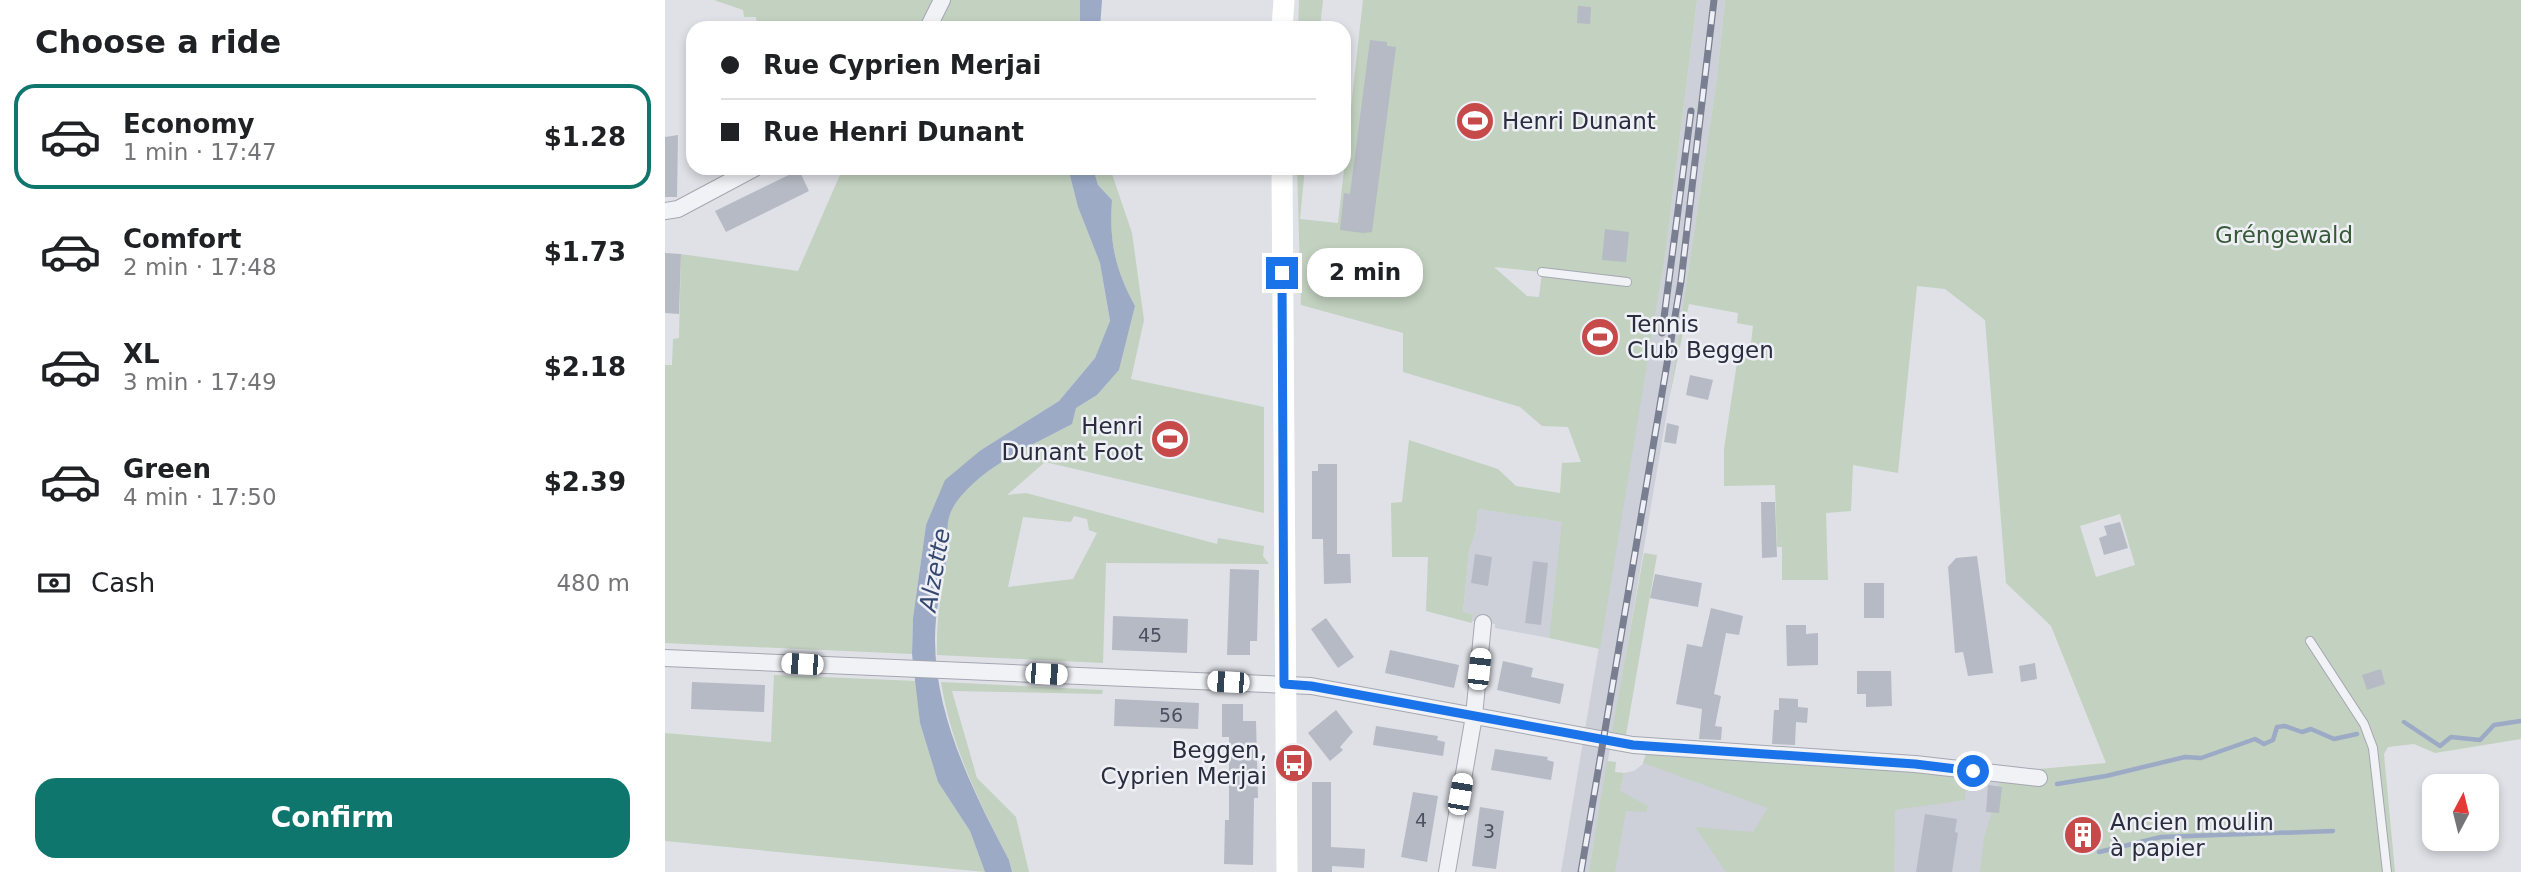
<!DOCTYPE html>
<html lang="en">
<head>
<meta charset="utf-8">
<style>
	:root { --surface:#fff; --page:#f6f6f6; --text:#202124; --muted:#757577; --line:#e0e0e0; --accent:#0f766e }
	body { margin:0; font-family:"DejaVu Sans",sans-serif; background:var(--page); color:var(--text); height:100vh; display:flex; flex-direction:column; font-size:26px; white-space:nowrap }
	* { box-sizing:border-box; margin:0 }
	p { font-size:23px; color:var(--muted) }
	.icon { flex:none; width:38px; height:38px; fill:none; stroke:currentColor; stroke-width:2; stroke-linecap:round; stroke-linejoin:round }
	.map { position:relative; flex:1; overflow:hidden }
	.side { display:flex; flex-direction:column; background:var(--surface); width:665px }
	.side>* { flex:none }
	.hud { position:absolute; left:21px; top:21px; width:665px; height:154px; border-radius:21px; box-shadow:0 4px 10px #0003; display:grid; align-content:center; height:154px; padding:0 35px; background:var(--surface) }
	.needle { width:46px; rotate:7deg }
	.tools { position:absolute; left:1757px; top:774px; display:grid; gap:14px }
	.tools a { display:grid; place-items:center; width:77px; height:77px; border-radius:14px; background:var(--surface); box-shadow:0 4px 10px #0003; font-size:35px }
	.end { position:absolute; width:32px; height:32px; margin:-16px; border:9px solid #1a73e8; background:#fff; box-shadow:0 0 0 4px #fff }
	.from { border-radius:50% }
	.bubble { position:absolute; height:49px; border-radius:21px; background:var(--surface); box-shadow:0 4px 10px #0003; font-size:23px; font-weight:600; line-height:49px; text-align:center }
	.car { position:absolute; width:21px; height:42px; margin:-21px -10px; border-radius:9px; box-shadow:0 0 5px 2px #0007; background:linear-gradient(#fff 24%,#345 0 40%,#fff 0 76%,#345 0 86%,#fff 0) }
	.hud b { display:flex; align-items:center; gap:24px; height:66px; font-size:26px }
	.hud b+b { border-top:2px solid var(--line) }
	.hud i { width:18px; height:18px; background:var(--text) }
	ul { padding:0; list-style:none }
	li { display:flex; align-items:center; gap:21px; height:105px; margin:0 14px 10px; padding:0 21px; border:4px solid transparent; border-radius:21px }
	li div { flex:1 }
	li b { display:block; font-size:26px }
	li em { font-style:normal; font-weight:600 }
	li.on { border-color:var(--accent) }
	li>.icon { width:63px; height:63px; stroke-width:1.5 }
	h2 { padding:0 35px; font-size:32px; line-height:84px }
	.pay { display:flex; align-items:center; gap:18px; height:77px; padding:0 35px; font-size:26px }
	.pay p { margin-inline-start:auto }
	.action { display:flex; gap:14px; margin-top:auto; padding:14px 35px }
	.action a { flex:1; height:80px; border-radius:21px; background:var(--accent); color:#fff; font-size:28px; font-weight:600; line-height:80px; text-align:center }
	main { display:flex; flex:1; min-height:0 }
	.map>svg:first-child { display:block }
	.built { fill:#cdd0d9 }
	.green { fill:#c2d1c0; fill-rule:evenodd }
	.water { fill:#9caac6 }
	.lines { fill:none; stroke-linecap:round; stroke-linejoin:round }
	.stream { stroke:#9caac6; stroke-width:4.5 }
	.building { fill:#b6bac4 }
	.service-casing { stroke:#a5a7b1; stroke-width:10 }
	.minor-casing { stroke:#a5a7b1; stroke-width:18 }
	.service { stroke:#f1f2f6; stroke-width:8 }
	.minor { stroke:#f1f2f6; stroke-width:16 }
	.secondary { stroke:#fff; stroke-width:21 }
	.rail-casing { stroke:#797f90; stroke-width:7 }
	.rail { stroke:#eef0f5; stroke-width:4.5; stroke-dasharray:13; stroke-linecap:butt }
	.route { stroke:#1a73e8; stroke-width:9 }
	.labels { text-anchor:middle; stroke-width:5; stroke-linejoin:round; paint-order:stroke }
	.number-label { font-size:19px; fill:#4c5060 }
	.poi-label { font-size:23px; fill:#292d3e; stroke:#eef0f5; text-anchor:start }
	.park-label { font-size:23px; fill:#385937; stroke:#eef0f5 }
	.water-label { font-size:24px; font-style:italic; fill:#35476f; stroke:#eef0f5 }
</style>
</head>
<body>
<main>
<section class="side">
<h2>Choose a ride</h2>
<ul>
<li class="on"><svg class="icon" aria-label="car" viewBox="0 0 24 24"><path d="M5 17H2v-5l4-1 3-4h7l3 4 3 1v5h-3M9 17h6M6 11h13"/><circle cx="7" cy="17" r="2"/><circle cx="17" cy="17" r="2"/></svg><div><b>Economy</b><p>1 min · 17:47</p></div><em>$1.28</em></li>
<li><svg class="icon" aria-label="car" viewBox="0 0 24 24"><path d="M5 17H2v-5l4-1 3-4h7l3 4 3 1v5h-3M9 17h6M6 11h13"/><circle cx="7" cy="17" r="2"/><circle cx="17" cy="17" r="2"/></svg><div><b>Comfort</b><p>2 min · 17:48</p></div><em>$1.73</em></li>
<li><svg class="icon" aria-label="car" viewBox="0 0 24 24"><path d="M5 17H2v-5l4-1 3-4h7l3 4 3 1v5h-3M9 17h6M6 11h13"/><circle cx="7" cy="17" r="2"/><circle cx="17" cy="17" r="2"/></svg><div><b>XL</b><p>3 min · 17:49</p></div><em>$2.18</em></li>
<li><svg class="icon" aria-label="car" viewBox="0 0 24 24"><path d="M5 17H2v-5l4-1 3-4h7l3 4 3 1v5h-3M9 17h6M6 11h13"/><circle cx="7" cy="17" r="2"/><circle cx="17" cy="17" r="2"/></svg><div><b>Green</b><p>4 min · 17:50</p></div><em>$2.39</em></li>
</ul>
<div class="pay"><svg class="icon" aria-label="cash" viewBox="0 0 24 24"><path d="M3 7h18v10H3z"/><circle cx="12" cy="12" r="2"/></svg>Cash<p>480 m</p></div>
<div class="action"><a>Confirm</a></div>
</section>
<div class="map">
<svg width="1856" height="872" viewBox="0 0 1856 872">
	<rect width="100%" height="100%" fill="#dfe1e7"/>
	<g class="built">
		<path d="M1032 0H1060L1052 78 1004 400 924 872H896L1000 256Z"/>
		<path d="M813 509 898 522 884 638 830 628V624L807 621 808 614 798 612 804 551 811 531Z"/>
		<path d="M981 754 1349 783 1336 872H937L959 773 969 771 978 764Z"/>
	</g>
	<g class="green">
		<path d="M49 0H415V28H92L91 17H79L78 10Z"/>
		<path d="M634 0H658L655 28H633Z"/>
		<path d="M698 0H1032L1000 256 935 649 884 638 897 522 813 509 811 531 804 551 798 612 808 614 807 623 761 611 763 557H727L726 503 737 502 744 440 833 469 851 486 895 493 897 463 916 462 903 427 877 426 855 407 738 372V333L636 305 632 168H640L635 219 673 223ZM829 267 877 272 874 297 862 296Z"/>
		<path d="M1060 0H1856V739L1770 753 1749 744 1723 747 1719 754 1730 872H1315L1319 839 1335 782 1349 783 1373 778 1374 769 1441 763 1386 626 1341 583 1320 320 1280 289 1252 286 1233 473 1188 465 1186 511 1161 513 1163 580H1117V547H1112L1110 485 1059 486V449L1074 349 1085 351 1088 326 1072 323 1073 313 1024 304 1004 400 1052 78ZM1455 514 1470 565 1431 577 1415 526Z"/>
		<path d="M178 168H406L404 172 413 207 435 263 445 322 430 358 394 401 316 450 261 525 248 618 247 654 0 643V365H7L8 339 14 338 16 254 133 271Z"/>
		<path d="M428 168H445L467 233 479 320 466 379 599 407V513L380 462 342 495 361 493 552 544 553 538 599 546 598 556 604 564 441 563 438 663 272 655C271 622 276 591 282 559 283 548 279 537 280 526 288 480 369 444 406 424L411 408 432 395 454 370 470 306C450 269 444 242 447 200L433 185ZM409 516 422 519 424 530 432 533 408 579 343 587 358 517 406 522Z"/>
		<path d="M979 553 992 555 961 735 947 732Z"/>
		<path d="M109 675 252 681 255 723 273 782 305 831 320 872 0 841V733L106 742Z"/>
		<path d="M276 682 438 690 437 694 287 691 312 778 351 817 364 872H347L344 860C315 803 286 747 276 682Z"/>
		<path d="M981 754 1250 770 1301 777 1300 800 1230 810 1229 872H1061L1030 827 1088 832 1103 808 978 763Z"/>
		<path d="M942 761 951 762 950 772 959 773 955 791 983 806 981 812 961 811 950 872H924Z"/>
	</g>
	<g class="water">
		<path d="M415 0H437L435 28H415Z"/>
		<path d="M406 168H428L433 185 447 200C444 242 450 269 470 306L454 370 432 395 411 408 407 424C368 445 326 462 296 496 276 520 285 531 282 556 279 577 273 598 271 619 263 704 306 787 344 860L347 872H320L305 831 273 782 255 723 247 654 248 618 261 525 280 480 316 450 394 401 430 358 445 321 435 263 413 207 404 172Z"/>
	</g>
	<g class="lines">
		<g class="stream">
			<path d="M1739 722 1775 746 1786 737 1815 740 1829 725 1856 721"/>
			<path d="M1392 784 1441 776 1520 757 1536 758 1590 739 1599 744 1608 740 1612 727 1620 726 1637 732 1646 729 1669 739 1692 734"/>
			<path d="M1434 852 1496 837 1668 831"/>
		</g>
	</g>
	<g class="building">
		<path d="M913 6 926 7 925 24 912 23Z"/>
		<path d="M705 40 722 42V46L731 47 707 232 698 233 675 230 679 193 685 194Z"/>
		<path d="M13 135 12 197H0V137Z"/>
		<path d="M134 170 144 191 61 232 50 211Z"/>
		<path d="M940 229 964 232 961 262 937 260Z"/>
		<path d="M0 253 16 254 14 314 0 313Z"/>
		<path d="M1025 375 1048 380 1043 400 1021 395Z"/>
		<path d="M1002 423 1014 426 1011 444 999 442Z"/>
		<path d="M653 464H672V554H685L686 583 659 584 658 539H647V471H653Z"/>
		<path d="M1096 502H1110L1112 557 1097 558Z"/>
		<path d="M1455 522 1463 548 1439 555 1434 538 1442 535 1439 526Z"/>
		<path d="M810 554 827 557 823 586 806 583Z"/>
		<path d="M1312 556 1328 673 1303 676 1298 652 1290 653 1283 567 1291 558Z"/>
		<path d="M868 561 883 563 876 625 860 623Z"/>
		<path d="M565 569 594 570 592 641H585V655H562Z"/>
		<path d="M990 574 1037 583 1033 607 985 598Z"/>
		<rect x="1199" y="583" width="20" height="35"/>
		<path d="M1046 608 1078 616 1074 635 1061 633 1049 694 1056 696 1050 726 1057 727 1056 740 1034 739 1037 709 1011 704 1022 644 1037 647Z"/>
		<path d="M448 616 523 619 522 653 447 650Z"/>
		<path d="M661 618 689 657 673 668 646 629Z"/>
		<path d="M1121 625H1141V634L1153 633V665L1122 666Z"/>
		<path d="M725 650 794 665 789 688 720 673Z"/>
		<path d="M838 661 868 668 866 677 899 684 895 704 832 690Z"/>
		<path d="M1370 663 1372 679 1356 682 1354 666Z"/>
		<path d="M1716 669 1720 684 1702 690 1697 675Z"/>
		<path d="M1192 671H1226L1227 706 1201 707V694H1192Z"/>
		<path d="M27 682 100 685 99 712 26 709Z"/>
		<path d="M1114 698 1133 699V707L1143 708 1142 723 1131 722 1130 745 1107 744 1109 710H1114Z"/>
		<path d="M450 699 534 703 533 729 449 726Z"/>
		<path d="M557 704H578V721H591L593 798H589L588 865 559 864 560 820H564V737H557Z"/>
		<path d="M671 710 688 732 675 747 678 750 665 761 643 733Z"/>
		<path d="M711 726 773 736 772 740 780 742 778 756 708 745Z"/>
		<path d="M830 749 883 757 882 760 889 762 886 780 826 770Z"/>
		<path d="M647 782H666V847L700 849 699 868 667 866V872H647Z"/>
		<path d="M1323 785 1337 787 1334 813 1321 812Z"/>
		<path d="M748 792 773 796 762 862 736 857Z"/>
		<path d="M815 807 839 811 831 869 807 866Z"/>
		<path d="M1260 814 1292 819 1290 832 1293 833 1287 872H1251Z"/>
		<path d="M1417 815 1432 841 1417 850 1402 823Z"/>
	</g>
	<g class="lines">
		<defs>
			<g id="service">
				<path d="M877 272 962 282"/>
				<path d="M1645 641 1699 724 1708 748 1722 872"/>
			</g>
			<g id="minor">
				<path d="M263 28 277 0"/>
				<path d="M0 211 13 209 90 168"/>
				<path d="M0 658 646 686 968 745 1250 764 1374 778"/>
				<path d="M782 872 809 716 818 623"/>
			</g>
		</defs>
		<use href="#service" class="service-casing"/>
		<use href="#minor" class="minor-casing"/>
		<use href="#service" class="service"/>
		<use href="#minor" class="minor"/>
		<g class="secondary">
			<path d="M617 28 619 0"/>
			<path d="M617 168 622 872"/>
		</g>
		<defs>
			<g id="rail">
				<path d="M997 333 1026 111"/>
				<path d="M916 872 1016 281 1049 0"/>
			</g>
		</defs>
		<use href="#rail" class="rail-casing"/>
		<use href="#rail" class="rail"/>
	</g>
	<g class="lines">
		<path class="route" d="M617 273 619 684 646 686 968 745 1250 764 1308 771"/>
	</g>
	<defs>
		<symbol id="stadium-disc" viewBox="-11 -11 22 22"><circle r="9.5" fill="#c74a4b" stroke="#eef0f5"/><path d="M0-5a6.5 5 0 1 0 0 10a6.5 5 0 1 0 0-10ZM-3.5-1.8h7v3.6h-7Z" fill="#fff"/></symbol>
		<symbol id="bus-disc" viewBox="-11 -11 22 22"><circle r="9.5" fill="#c74a4b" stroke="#eef0f5"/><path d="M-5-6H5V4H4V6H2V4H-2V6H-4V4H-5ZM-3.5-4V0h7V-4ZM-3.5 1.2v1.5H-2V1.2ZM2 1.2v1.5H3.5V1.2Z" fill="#fff"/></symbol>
		<symbol id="building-disc" viewBox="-11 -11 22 22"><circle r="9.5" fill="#c74a4b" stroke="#eef0f5"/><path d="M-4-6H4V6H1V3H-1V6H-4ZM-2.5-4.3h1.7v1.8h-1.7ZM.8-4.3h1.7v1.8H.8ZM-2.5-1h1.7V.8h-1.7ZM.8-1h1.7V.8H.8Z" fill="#fff"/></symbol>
	</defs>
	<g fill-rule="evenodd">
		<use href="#stadium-disc" x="788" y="99" width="44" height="44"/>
		<use href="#stadium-disc" x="913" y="315" width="44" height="44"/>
		<use href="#stadium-disc" x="483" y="417" width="44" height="44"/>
		<use href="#bus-disc" x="607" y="741" width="44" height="44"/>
		<use href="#building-disc" x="1396" y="813" width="44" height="44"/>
	</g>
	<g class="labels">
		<g class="number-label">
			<text x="485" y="642">45</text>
			<text x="506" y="722">56</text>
			<text x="756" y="827">4</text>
			<text x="824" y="838">3</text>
		</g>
		<g class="poi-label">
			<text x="837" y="129">Henri Dunant</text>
			<text x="962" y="332">Tennis<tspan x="962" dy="26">Club Beggen</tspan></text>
			<text x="478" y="434" text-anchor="end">Henri<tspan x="478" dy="26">Dunant Foot</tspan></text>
			<text x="602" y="758" text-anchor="end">Beggen,<tspan x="602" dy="26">Cyprien Merjai</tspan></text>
			<text x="1445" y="830">Ancien moulin<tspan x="1445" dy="26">à papier</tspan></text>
		</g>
		<g class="park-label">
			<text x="1619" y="243">Gréngewald</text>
		</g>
		<g class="water-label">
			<text transform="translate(270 570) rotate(-80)" y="8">Alzette</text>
		</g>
	</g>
</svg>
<div class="tools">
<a><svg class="needle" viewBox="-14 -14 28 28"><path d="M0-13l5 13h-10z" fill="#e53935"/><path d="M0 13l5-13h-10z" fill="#757577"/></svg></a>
</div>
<i class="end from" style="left:1308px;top:771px"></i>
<i class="end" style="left:617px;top:273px"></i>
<div class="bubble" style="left:642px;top:248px;width:116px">2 min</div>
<i class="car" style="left:137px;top:664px;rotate:273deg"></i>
<i class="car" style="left:814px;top:669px;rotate:6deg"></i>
<i class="car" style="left:381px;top:674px;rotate:93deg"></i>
<i class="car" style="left:563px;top:682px;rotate:273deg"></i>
<i class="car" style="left:795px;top:794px;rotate:10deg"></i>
<div class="hud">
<b><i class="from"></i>Rue Cyprien Merjai</b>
<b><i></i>Rue Henri Dunant</b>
</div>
</div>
</main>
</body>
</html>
